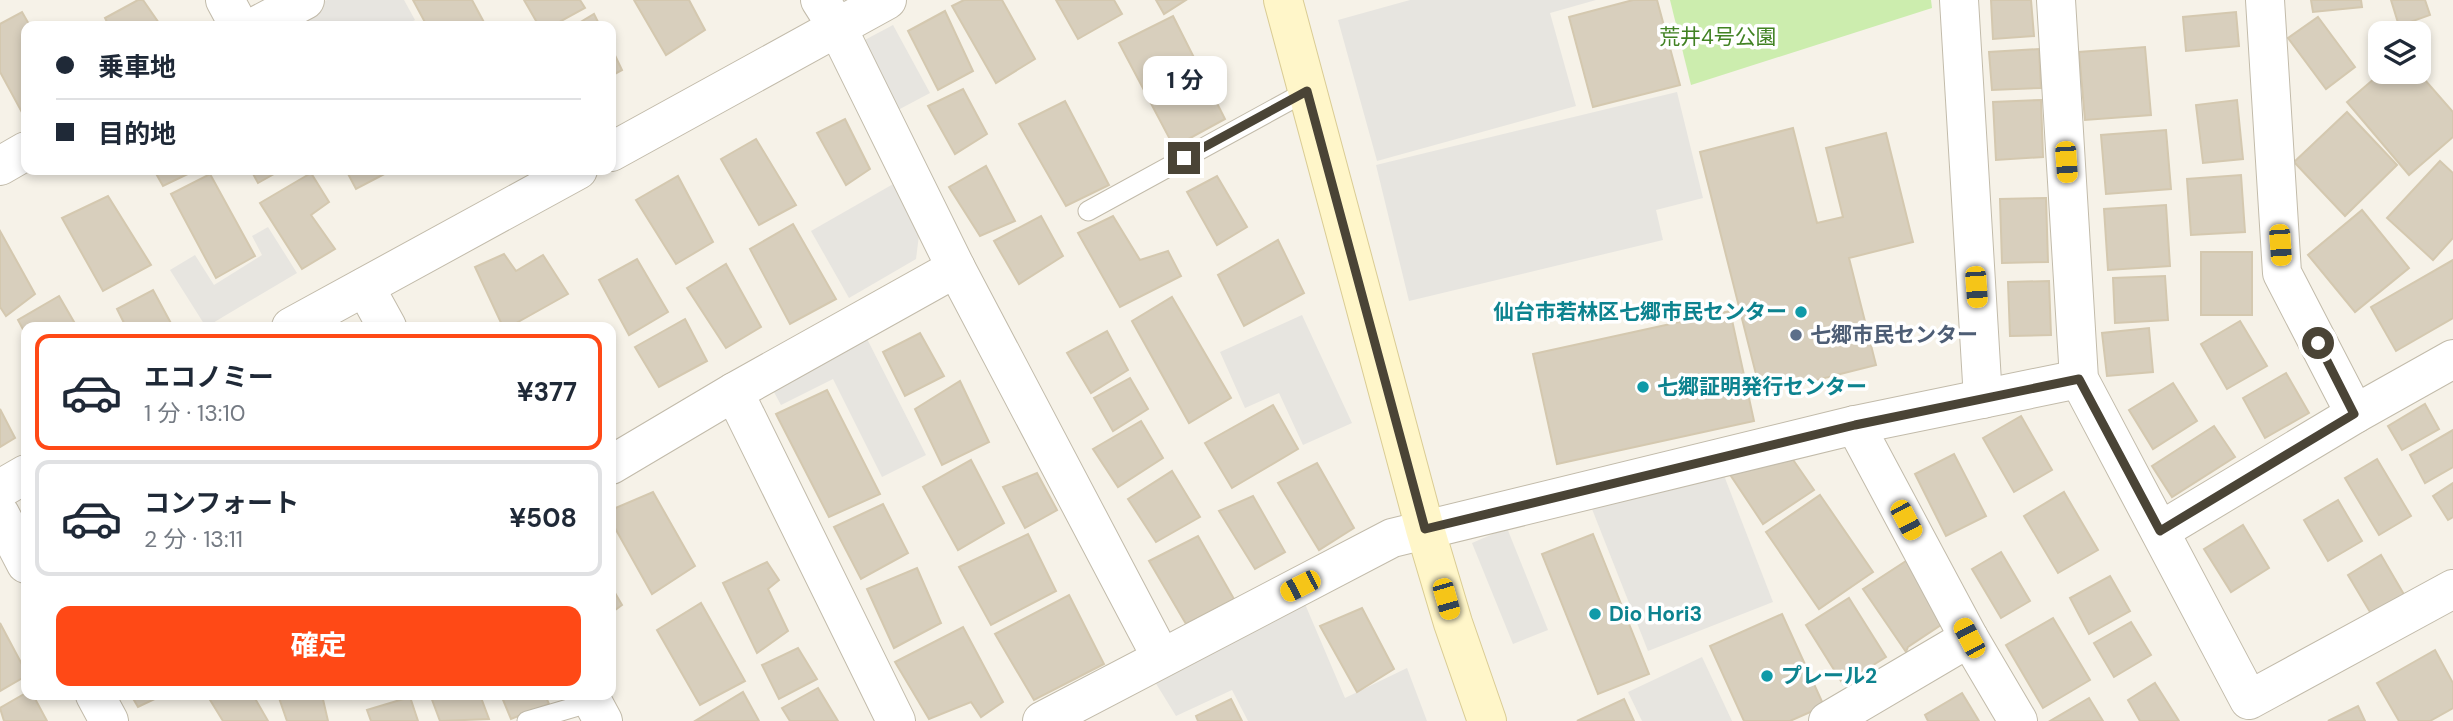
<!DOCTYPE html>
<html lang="ja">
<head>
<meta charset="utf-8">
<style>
	:root { --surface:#fff; --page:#f2f2f3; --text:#1f2937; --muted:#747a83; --line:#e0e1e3; --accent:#ff4916 }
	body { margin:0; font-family:"DM Sans","Noto Sans JP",sans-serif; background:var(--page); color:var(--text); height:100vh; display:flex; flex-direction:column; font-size:26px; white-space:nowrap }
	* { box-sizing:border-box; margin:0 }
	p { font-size:23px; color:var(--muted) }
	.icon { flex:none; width:38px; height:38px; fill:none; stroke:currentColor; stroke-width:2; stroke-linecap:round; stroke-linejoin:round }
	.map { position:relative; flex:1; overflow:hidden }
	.drawer { position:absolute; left:21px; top:322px; width:595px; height:378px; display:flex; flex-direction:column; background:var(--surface); border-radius:14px; box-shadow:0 4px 10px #0003 }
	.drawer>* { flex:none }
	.hud { position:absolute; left:21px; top:21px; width:595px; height:154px; border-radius:14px; box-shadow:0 4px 10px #0003; display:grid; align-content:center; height:154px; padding:0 35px; background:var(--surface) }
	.tools { position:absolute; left:2368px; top:21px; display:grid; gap:14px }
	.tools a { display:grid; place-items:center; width:63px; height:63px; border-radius:14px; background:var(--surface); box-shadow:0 4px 10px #0003; font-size:35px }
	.end { position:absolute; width:32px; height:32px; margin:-16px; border:9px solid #4a4436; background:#fff; box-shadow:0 0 0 4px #fff }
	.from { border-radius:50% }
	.bubble { position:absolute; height:49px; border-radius:14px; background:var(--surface); box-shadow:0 4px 10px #0003; font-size:23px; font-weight:700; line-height:49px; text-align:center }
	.car { position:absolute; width:21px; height:42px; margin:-21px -10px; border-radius:9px; box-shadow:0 0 5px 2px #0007; background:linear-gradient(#f5c518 24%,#345 0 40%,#f5c518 0 76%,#345 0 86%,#f5c518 0) }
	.hud b { display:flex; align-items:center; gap:24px; height:66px; font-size:26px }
	.hud b+b { border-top:2px solid var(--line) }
	.hud i { width:18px; height:18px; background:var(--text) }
	ul { padding:12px 0 0; list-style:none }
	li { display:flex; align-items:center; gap:21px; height:116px; margin:0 14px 10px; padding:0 21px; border:4px solid var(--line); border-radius:14px }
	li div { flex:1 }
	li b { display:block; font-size:26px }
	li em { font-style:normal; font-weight:700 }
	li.selected { border-color:var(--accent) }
	li>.icon { width:63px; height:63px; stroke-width:1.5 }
	.cta { display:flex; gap:14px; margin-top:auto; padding:14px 35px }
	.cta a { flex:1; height:80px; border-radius:14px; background:var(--accent); color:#fff; font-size:28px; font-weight:700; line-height:80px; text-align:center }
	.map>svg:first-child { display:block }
	.green { fill:#ccedae }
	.parking { fill:#e7e5e0 }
	.building { fill:#d8cfbd; stroke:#d4c8af; stroke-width:2 }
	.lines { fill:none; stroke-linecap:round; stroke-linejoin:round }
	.lane-casing { stroke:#c2bbaa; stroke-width:21 }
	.street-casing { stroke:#c2bbaa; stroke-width:40 }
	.secondary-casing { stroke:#dacc94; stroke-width:40 }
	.lane { stroke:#fff; stroke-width:19 }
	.street { stroke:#fff; stroke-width:38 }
	.secondary { stroke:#fff6c9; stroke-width:38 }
	.route { stroke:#4a4436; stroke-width:9 }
	.culture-dot { fill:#0f9aa8; stroke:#fff; stroke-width:2.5 }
	.service-dot { fill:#5c6f8a; stroke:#fff; stroke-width:2.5 }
	.labels { text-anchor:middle; stroke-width:7; stroke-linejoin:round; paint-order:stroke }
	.park-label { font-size:21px; fill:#418223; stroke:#fff }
	.culture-label { font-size:21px; font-weight:bold; fill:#0d838f; stroke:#fff; text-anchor:start }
	.service-label { font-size:21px; font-weight:bold; fill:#4e5e75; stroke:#fff; text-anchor:start }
</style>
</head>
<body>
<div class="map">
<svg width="2453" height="721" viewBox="0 0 2453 721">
	<rect width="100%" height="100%" fill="#f6f2e8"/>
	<path class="green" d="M1670 0H1931L1932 8 1691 85Z"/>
	<g class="parking">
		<path d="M327 0H404L415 20 403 26H275Z"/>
		<path d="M1410 0H1596L1550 13 1576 106 1377 161 1338 20Z"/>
		<path d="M893 25 930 93 898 110 861 42Z"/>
		<path d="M1677 92 1703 198 1656 210 1663 240 1409 301 1376 165Z"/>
		<path d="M895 183 920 227 916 259 849 298 811 231Z"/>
		<path d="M268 227 297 273 206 327 170 270 195 255 214 285 262 255 252 236Z"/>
		<path d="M1302 315 1352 423 1303 445 1279 393 1245 408 1220 352Z"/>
		<path d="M864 333 926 455 882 477 833 379 781 405 768 381Z"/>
		<path d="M1718 460 1773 602 1648 651 1592 509Z"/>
		<path d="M1507 528 1548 630 1513 644 1472 543Z"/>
		<path d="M1305 604 1345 698 1407 668 1427 721H1248L1232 690 1176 716 1155 682Z"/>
		<path d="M1702 657 1732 721H1642L1628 692Z"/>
	</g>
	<g class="building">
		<path d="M138 0H143L161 26H109L105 18Z"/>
		<path d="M413 0H472L486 26H427Z"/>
		<path d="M524 0H580L585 8 552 26H539Z"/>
		<path d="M634 0H689L705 30 666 55Z"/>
		<path d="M964 0H1002L1035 59 996 83 952 6Z"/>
		<path d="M1056 0H1114L1122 14 1078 39Z"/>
		<path d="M1156 0H1186L1164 14Z"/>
		<path d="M1633 0H1657L1680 85 1593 107 1569 17Z"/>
		<path d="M1991 0H2031L2034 36 1993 39Z"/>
		<path d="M2311 0H2361L2362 7 2313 12Z"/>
		<path d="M2391 0H2425L2430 15 2399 26Z"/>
		<path d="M945 11 973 71 938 90 908 31Z"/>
		<path d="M22 12 30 26H26L25 118 0 72V24Z"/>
		<path d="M2236 12 2239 46 2186 51 2183 17Z"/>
		<path d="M594 14 600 26H574Z"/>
		<path d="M1173 16 1225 119 1174 147 1119 43Z"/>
		<path d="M2318 17 2355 67 2326 89 2288 38Z"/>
		<path d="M611 47 622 70 611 76Z"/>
		<path d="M2145 47 2151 115 2085 120 2079 52Z"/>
		<path d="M2039 49 2041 88 1992 90 1989 52Z"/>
		<path d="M2382 72H2418L2453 112V137L2409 175 2347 102Z"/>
		<path d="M963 89 987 134 955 154 928 106Z"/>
		<path d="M2041 100 2043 157 1996 160 1993 102Z"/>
		<path d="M2237 100 2243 159 2203 163 2196 105Z"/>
		<path d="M1065 101 1109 185 1066 206 1019 124Z"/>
		<path d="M2347 112 2397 165 2345 216 2294 162Z"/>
		<path d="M845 119 870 169 846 185 817 133Z"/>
		<path d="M1793 128 1817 223 1843 217 1826 148 1886 133 1913 242 1849 258 1876 365 1761 394 1700 152Z"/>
		<path d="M2166 130 2171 189 2106 194 2101 135Z"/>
		<path d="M756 139 796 205 759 225 721 159Z"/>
		<path d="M2440 161 2453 173V238L2433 260 2387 218Z"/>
		<path d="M986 166 1015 221 980 236 949 187Z"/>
		<path d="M154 170H196L163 186Z"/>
		<path d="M251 170H281L258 183Z"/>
		<path d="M346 170H392L356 189Z"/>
		<path d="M311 173 329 202 311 215 335 249 302 269 260 203Z"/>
		<path d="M210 174 255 256 216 278 171 194Z"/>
		<path d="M2241 175 2245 232 2191 235 2187 179Z"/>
		<path d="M678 176 713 242 676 264 636 200Z"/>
		<path d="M1217 176 1247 227 1217 245 1187 192Z"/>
		<path d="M108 196 151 265 103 291 62 218Z"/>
		<path d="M2046 198 2048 262 2002 263 2000 199Z"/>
		<path d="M2166 205 2170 266 2108 270 2104 209Z"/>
		<path d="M2362 210 2409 268 2355 312 2308 255Z"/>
		<path d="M1041 216 1063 256 1019 284 994 241Z"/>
		<path d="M1113 216 1140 260 1168 251 1181 276 1120 307 1078 233Z"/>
		<path d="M793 224 836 299 790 324 750 249Z"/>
		<path d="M0 231 35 294 6 316 0 307Z"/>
		<path d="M1278 240 1304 293 1244 326 1218 275Z"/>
		<rect x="2201" y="252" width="51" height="63"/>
		<path d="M504 254 516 271 543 255 568 294 509 327H503L475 267Z"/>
		<path d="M637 259 668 312 629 335 599 280Z"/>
		<path d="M2453 260V318L2396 351 2371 307Z"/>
		<path d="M726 264 761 327 726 348 687 288Z"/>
		<path d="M2165 276 2168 320 2115 323 2113 278Z"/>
		<path d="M2049 281 2051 335 2010 336 2008 282Z"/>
		<path d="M153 290 173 327H126L117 309Z"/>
		<path d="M59 296 77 327H26V335L18 320Z"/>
		<path d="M1172 297 1231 398 1189 423 1132 321Z"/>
		<path d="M1730 311 1754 421 1557 464 1533 354Z"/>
		<path d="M685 319 707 361 659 387 635 347Z"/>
		<path d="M2240 321 2267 366 2227 389 2201 344Z"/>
		<path d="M2149 328 2153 372 2107 376 2102 333Z"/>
		<path d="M1107 331 1128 370 1091 393 1067 353Z"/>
		<path d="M920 333 944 376 905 396 883 352Z"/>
		<path d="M2286 373 2309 413 2265 438 2243 398Z"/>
		<path d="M1130 378 1148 409 1113 431 1094 398Z"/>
		<path d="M960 381 989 442 942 465 915 409Z"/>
		<path d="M2173 383 2197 421 2153 449 2129 410Z"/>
		<path d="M827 390 880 494 829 517 776 414Z"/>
		<path d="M2425 404 2439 429 2402 450 2388 426Z"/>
		<path d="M1273 405 1298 449 1232 488 1205 443Z"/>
		<path d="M0 409 15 438 0 447Z"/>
		<path d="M2021 416 2052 470 2014 492 1983 438Z"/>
		<path d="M1141 421 1163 458 1118 487 1093 449Z"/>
		<path d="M2214 426 2235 457 2172 497 2152 466Z"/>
		<path d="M2453 430V467L2425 483 2410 455Z"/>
		<path d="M1789 454 1814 490 1763 524 1727 470Z"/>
		<path d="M1954 454 1986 516 1946 536 1915 474Z"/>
		<path d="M2377 459 2411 516 2379 535 2345 478Z"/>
		<path d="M971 460 1004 523 958 550 923 487Z"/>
		<path d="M1317 463 1354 528 1319 550 1278 483Z"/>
		<path d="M1172 471 1200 517 1156 542 1128 499Z"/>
		<path d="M1037 473 1057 510 1025 528 1003 487Z"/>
		<path d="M2453 483V517L2448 520 2433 496Z"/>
		<path d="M653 492 695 566 652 594 611 521V510Z"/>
		<path d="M2064 492 2098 550 2058 573 2024 516Z"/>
		<path d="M1820 495 1873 572 1819 609 1766 532Z"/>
		<path d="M1253 496 1285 552 1255 569 1219 511Z"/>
		<path d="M2338 500 2362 541 2328 561 2304 520Z"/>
		<path d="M883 504 908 553 861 579 834 527Z"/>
		<path d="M2243 525 2269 568 2231 592 2204 549Z"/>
		<path d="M1028 534 1056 591 991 625 959 567Z"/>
		<path d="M1593 534 1649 674 1598 694 1542 554Z"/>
		<path d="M1198 536 1234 599 1186 624 1149 561Z"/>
		<path d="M2001 552 2030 601 2001 618 1972 569Z"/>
		<path d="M2381 555 2406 598 2373 617 2348 575Z"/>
		<path d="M1912 557 1953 617 1908 647 1906 652 1863 589Z"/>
		<path d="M767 562 779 580 768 589 788 631 757 653 723 583Z"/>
		<path d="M917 568 941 623 894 648 867 589Z"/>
		<path d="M2110 576 2130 611 2089 634 2070 598Z"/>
		<path d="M611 586 622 605 611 613Z"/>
		<path d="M1069 595 1104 664 1034 700 995 634Z"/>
		<path d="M1849 598 1886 657 1843 684 1806 625Z"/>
		<path d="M701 603 745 681 700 705 657 630Z"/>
		<path d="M1362 608 1394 669 1357 692 1320 626Z"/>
		<path d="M1782 614 1824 706 1790 721H1744L1710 646Z"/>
		<path d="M2053 618 2090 680 2043 708 2006 645Z"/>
		<path d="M2131 622 2151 655 2114 677 2094 643Z"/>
		<path d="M0 623 26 672V676L0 691Z"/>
		<path d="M963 627 1003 702 981 717 971 702 929 719 895 662Z"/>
		<path d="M798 648 817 679 779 699 762 665Z"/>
		<path d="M2435 650 2453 683V708L2430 721H2399L2377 683Z"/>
		<path d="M2155 683 2179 721H2140L2128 700Z"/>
		<path d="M818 688 838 721H790L782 708Z"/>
		<path d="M743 692 759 721H695Z"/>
		<path d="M26 693V695H33L47 721H4L0 708Z"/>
		<path d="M1962 693 1979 721H1928L1925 715Z"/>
		<path d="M131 695H163L138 707Z"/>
		<path d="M207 695H253L268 721H223Z"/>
		<path d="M278 695H322L328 721H287Z"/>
		<path d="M438 695H480L489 719 440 721 431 697Z"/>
		<path d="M501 695H545L549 704 511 719Z"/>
		<path d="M410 697 418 721H371L367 710Z"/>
		<path d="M2089 698 2103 721H2050Z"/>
		<path d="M1231 699 1242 721H1198L1196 716Z"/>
		<path d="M1624 699 1634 721H1577Z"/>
		<path d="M2358 706 2365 721H2328Z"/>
	</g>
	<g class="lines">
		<defs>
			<g id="lane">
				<path d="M1088 211 1307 91"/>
				<path d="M527 721 592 702"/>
			</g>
			<g id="street">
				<path d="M225 0 239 26"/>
				<path d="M820 0 837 27 956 268 1161 657"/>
				<path d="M1959 0 1983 399"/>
				<path d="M2056 0 2079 379 2249 700 2453 589"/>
				<path d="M2265 0 2282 273 2355 414"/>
				<path d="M256 26 305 0"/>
				<path d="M611 152 887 0"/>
				<path d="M0 166 26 151"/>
				<path d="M365 287 387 327"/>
				<path d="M291 327 578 170"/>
				<path d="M734 392 896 721"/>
				<path d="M1855 425 1969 638 2018 721"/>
				<path d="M611 465 734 392 956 268"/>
				<path d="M0 489 26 474"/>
				<path d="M0 514 26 564"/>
				<path d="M2160 531 2355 414 2453 359"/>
				<path d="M95 695 109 721"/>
				<path d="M589 695 603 721"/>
				<path d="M1042 721 1392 538 1855 425 2079 379"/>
				<path d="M1828 721 1969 638"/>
			</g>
			<path id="secondary" d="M1283 0 1425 529 1453 623 1487 721"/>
		</defs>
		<use href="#lane" class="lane-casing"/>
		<use href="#street" class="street-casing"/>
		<use href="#secondary" class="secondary-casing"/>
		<use href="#lane" class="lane"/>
		<use href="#street" class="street"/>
		<use href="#secondary" class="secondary"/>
	</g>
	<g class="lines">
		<path class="route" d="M1184 158 1307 91 1425 529 1855 425 2079 379 2160 531 2354 414 2318 343"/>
	</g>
	<g class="culture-dot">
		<circle cx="1801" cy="312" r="7"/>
		<circle cx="1643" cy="387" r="7"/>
		<circle cx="1595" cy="614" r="7"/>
		<circle cx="1767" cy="676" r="7"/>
	</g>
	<circle class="service-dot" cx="1796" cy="335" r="7"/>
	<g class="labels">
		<g class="park-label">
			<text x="1718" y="44">荒井4号公園</text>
		</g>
		<g class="culture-label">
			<text x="1787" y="319" text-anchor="end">仙台市若林区七郷市民センター</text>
			<text x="1657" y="394">七郷証明発行センター</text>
			<text x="1609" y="621">Dio Hori3</text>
			<text x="1781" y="683">プレール2</text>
		</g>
		<g class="service-label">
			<text x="1810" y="342">七郷市民センター</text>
		</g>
	</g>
</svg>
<div class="tools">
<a><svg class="icon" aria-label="layers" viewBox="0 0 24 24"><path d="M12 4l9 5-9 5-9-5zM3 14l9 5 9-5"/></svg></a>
</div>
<i class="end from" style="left:2318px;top:343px"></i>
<i class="end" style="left:1184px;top:158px"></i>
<div class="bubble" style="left:1143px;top:56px;width:84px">1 分</div>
<i class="car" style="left:2066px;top:162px;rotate:176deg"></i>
<i class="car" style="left:2280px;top:245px;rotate:176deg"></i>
<i class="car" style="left:1976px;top:287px;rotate:176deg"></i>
<i class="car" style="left:1906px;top:520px;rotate:152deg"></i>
<i class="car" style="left:1300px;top:586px;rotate:243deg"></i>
<i class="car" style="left:1446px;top:599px;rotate:164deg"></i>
<i class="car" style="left:1969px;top:638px;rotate:332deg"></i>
<div class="hud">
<b><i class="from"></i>乗車地</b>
<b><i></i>目的地</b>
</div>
<section class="drawer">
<ul>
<li class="selected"><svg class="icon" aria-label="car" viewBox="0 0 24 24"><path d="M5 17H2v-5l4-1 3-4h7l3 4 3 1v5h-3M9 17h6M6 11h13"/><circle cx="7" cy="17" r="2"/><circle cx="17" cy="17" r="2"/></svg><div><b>エコノミー</b><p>1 分 · 13:10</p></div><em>¥377</em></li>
<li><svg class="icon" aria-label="car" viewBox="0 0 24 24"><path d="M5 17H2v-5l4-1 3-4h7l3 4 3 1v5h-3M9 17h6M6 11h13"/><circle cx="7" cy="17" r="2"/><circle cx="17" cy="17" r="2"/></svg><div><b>コンフォート</b><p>2 分 · 13:11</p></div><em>¥508</em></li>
</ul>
<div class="cta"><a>確定</a></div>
</section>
</div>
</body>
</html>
